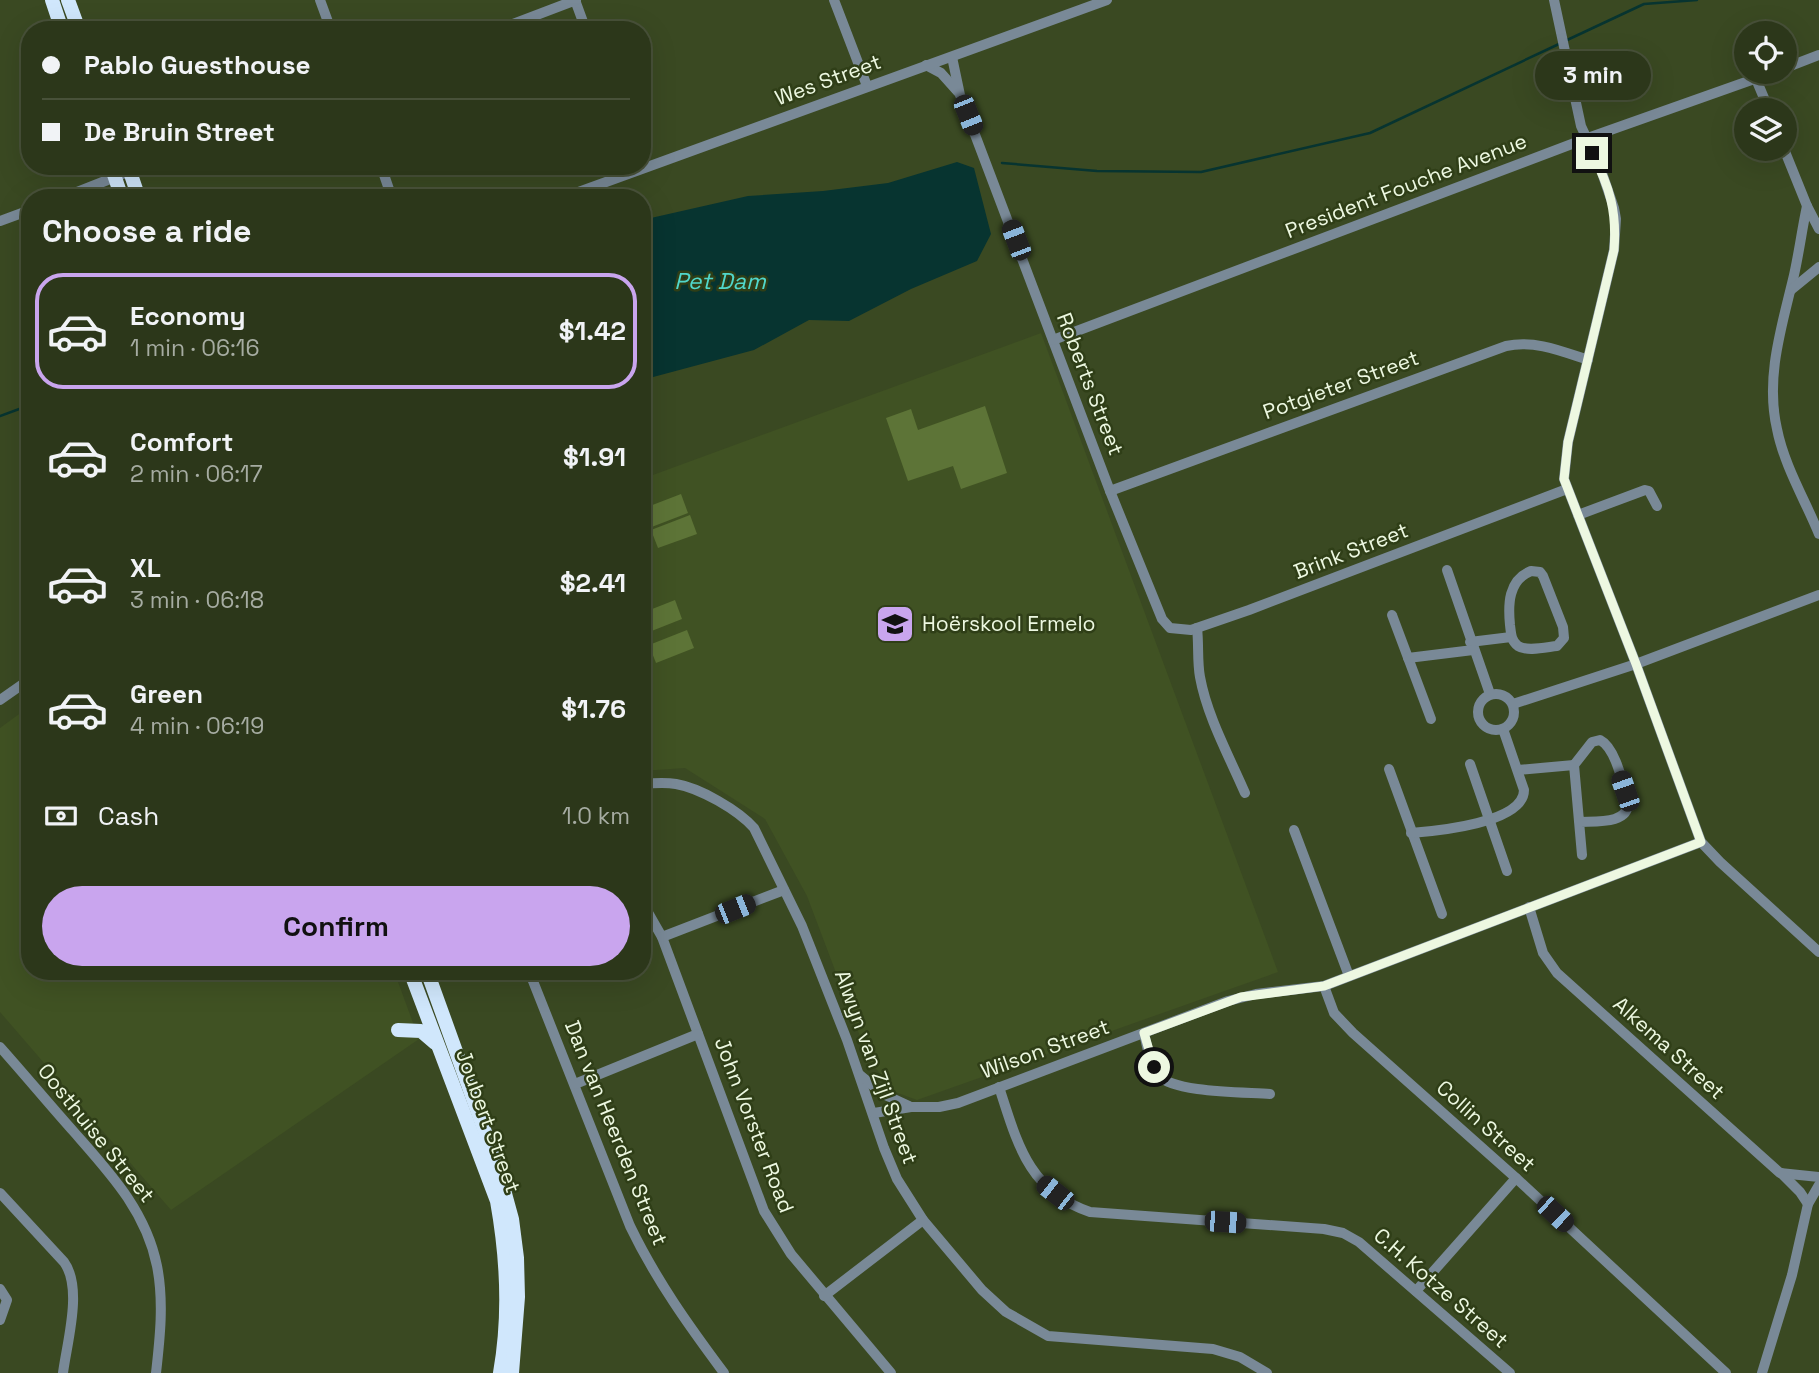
<!DOCTYPE html>
<html lang="en">
<head>
<meta charset="utf-8">
<style>
	:root { --surface:#2c371a; --page:#343f23; --text:#f1f3f6; --muted:#a6aca2; --line:#485139; --accent:#c9a5ee }
	body { margin:0; font-family:"Space Grotesk",sans-serif; background:var(--page); color:var(--text); height:100vh; display:flex; flex-direction:column; font-size:26px; white-space:nowrap }
	* { box-sizing:border-box; margin:0 }
	p { font-size:23px; color:var(--muted) }
	.icon { flex:none; width:38px; height:38px; fill:none; stroke:currentColor; stroke-width:2; stroke-linecap:round; stroke-linejoin:round }
	.map { position:relative; flex:1; overflow:hidden }
	.sheet { position:absolute; left:21px; top:189px; width:630px; height:791px; display:flex; flex-direction:column; background:var(--surface); border-radius:28px; box-shadow:0 7px 28px #0002,0 0 0 2px var(--line) }
	.sheet>* { flex:none }
	.guide { position:absolute; left:21px; top:21px; width:630px; height:154px; border-radius:28px; box-shadow:0 7px 28px #0002,0 0 0 2px var(--line); display:grid; align-content:center; height:154px; padding:0 21px; background:var(--surface) }
	.fabs { position:absolute; left:1734px; top:21px; display:grid; gap:14px }
	.fabs a { display:grid; place-items:center; width:63px; height:63px; border-radius:50%; background:var(--surface); box-shadow:0 7px 28px #0002,0 0 0 2px var(--line); font-size:35px }
	.end { position:absolute; width:32px; height:32px; margin:-16px; border:9px solid #edf8e1; background:#111; box-shadow:0 0 0 4px #111 }
	.from { border-radius:50% }
	.bubble { position:absolute; height:49px; border-radius:24px; background:var(--surface); box-shadow:0 7px 28px #0002,0 0 0 2px var(--line); font-size:23px; font-weight:800; line-height:49px; text-align:center }
	.car { position:absolute; width:21px; height:42px; margin:-21px -10px; border-radius:9px; box-shadow:0 0 5px 2px #0007; background:linear-gradient(#222 24%,#8ab4d8 0 40%,#222 0 76%,#8ab4d8 0 86%,#222 0) }
	.guide b { display:flex; align-items:center; gap:24px; height:66px; font-size:26px }
	.guide b+b { border-top:2px solid var(--line) }
	.guide i { width:18px; height:18px; background:var(--text) }
	ul { padding:0; list-style:none }
	li { display:flex; align-items:center; gap:21px; height:116px; margin:0 14px 10px; padding:0 7px; border:4px solid transparent; border-radius:28px }
	li div { flex:1 }
	li b { display:block; font-size:26px }
	li em { font-style:normal; font-weight:800 }
	li.current { border-color:var(--accent) }
	li>.icon { width:63px; height:63px; stroke-width:1.5 }
	h2 { padding:0 21px; font-size:32px; line-height:84px }
	.pay { display:flex; align-items:center; gap:18px; height:77px; padding:0 21px; font-size:26px }
	.pay p { margin-inline-start:auto }
	.action { display:flex; gap:14px; margin-top:auto; padding:14px 21px }
	.action a { flex:1; height:80px; border-radius:42px; background:var(--accent); color:#111; font-size:28px; font-weight:800; line-height:80px; text-align:center }
	.map>svg:first-child { display:block }
	.built { fill:#405223 }
	.green { fill:#5d7437 }
	.water { fill:#073430 }
	.lines { fill:none; stroke-linecap:round; stroke-linejoin:round }
	.stream { stroke:#073430; stroke-width:2.5 }
	.minor { stroke:#798997; stroke-width:10 }
	.highway { stroke:#d0e7fc; stroke-width:14 }
	.route { stroke:#edf8e1; stroke-width:9 }
	.labels { text-anchor:middle; stroke-width:5; stroke-linejoin:round; paint-order:stroke }
	.street-label { font-size:21px; fill:#edf8e1; stroke:#2f3e17 }
	.poi-label { font-size:21px; fill:#edf8e1; stroke:#2f3e17; text-anchor:start }
	.water-label { font-size:23px; font-style:italic; fill:#50d7cb; stroke:#2f3e17 }
</style>
</head>
<body>
<div class="map">
<svg width="1819" height="1373" viewBox="0 0 1819 1373">
	<rect width="100%" height="100%" fill="#3a4922"/>
	<g class="built">
		<path d="M1041 333 1278 972 917 1100 895 1092 869 1060 807 896 765 819 685 768 642 771V479Z"/>
		<path d="M30 706V971H394L419 1039 171 1210 0 1012V728Z"/>
	</g>
	<g class="green">
		<path d="M985 406 1007 473 961 489 953 466 908 481 886 418 911 409 918 430Z"/>
		<path d="M681 494 688 513 649 528 642 509Z"/>
		<path d="M690 515 697 534 658 548 651 530Z"/>
		<path d="M675 600 682 619 644 634 642 613Z"/>
		<path d="M687 630 694 648 656 663 649 645Z"/>
	</g>
	<path class="water" d="M957 162 974 168 991 234 977 261 911 289 849 321 809 320 754 350 642 380V220L748 196 823 191 888 183Z"/>
	<g class="lines">
		<g class="stream">
			<path d="M1565 41 1644 4 1697 0"/>
			<path d="M1002 163 1097 171 1201 172 1370 133 1559 44"/>
			<path d="M0 416 30 405"/>
		</g>
		<g class="minor">
			<path d="M320 0 331 30"/>
			<path d="M575 0 586 30"/>
			<path d="M834 0 867 86"/>
			<path d="M1554 0 1581 126 1600 167 1614 208 1616 219 1614 250 1568 442 1564 479 1636 664 1701 842 1720 862 1819 952"/>
			<path d="M497 30 576 0"/>
			<path d="M952 57 960 95 1110 491 1162 619 1170 628 1191 630 1249 610 1567 489"/>
			<path d="M926 65 941 73 958 92"/>
			<path d="M1785 68 1819 55"/>
			<path d="M1756 79 1769 110"/>
			<path d="M1784 149 1807 206 1819 229"/>
			<path d="M381 166 392 198"/>
			<path d="M62 198 143 166"/>
			<path d="M562 198 1107 0"/>
			<path d="M1807 206C1802 229 1799 253 1794 275 1782 326 1765 377 1777 429 1784 465 1805 500 1819 534"/>
			<path d="M0 221 30 210"/>
			<path d="M1791 290 1819 267"/>
			<path d="M1053 340 1585 139 1774 72"/>
			<path d="M1110 491 1506 346C1535 340 1561 351 1588 360"/>
			<path d="M1578 515 1645 490 1649 491 1657 506"/>
			<path d="M1447 570 1490 694"/>
			<path d="M1531 571 1540 572 1543 576 1563 627 1564 638 1557 646C1547 647 1527 652 1518 646 1511 641 1511 633 1510 625 1508 605 1508 580 1531 571Z"/>
			<path d="M1392 615 1431 719"/>
			<path d="M1197 628C1199 644 1197 661 1200 677 1207 716 1229 756 1245 793"/>
			<path d="M1470 642 1511 637"/>
			<path d="M1408 658 1473 650"/>
			<circle cx="1496" cy="712" r="18"/>
			<path d="M0 700 30 679"/>
			<path d="M1513 704 1636 664 1819 595"/>
			<path d="M1470 764 1507 871"/>
			<path d="M1389 769 1442 914"/>
			<path d="M1518 770 1574 765"/>
			<path d="M642 784C653 783 665 782 676 784 700 788 738 810 754 828L802 926 847 1040 884 1148 897 1179 923 1220 982 1290 1006 1312 1048 1336 1213 1349 1240 1357 1267 1373"/>
			<path d="M1579 822C1595 821 1629 825 1628 802 1623 785 1616 748 1600 740L1592 742 1574 765 1582 855"/>
			<path d="M1294 830 1349 976"/>
			<path d="M1411 833C1437 831 1524 823 1524 790L1503 729"/>
			<path d="M642 902 662 937 764 1211 791 1254 891 1373"/>
			<path d="M1529 907 1543 953 1557 973 1780 1173 1819 1177"/>
			<path d="M662 937 784 890"/>
			<path d="M529 971 630 1226C656 1280 689 1326 724 1373"/>
			<path d="M1324 986 1334 1013 1353 1033 1516 1178 1726 1373"/>
			<path d="M1144 1033C1147 1046 1150 1064 1158 1075 1173 1093 1245 1092 1270 1094"/>
			<path d="M0 1047C25 1075 49 1104 74 1132 110 1173 146 1211 157 1266 164 1301 160 1338 156 1373"/>
			<path d="M860 1075 883 1094 909 1106"/>
			<path d="M575 1084 698 1034"/>
			<path d="M999 1087C1017 1142 1028 1191 1090 1212L1324 1229 1343 1233 1359 1242 1510 1373"/>
			<path d="M874 1113 911 1107H939L958 1103 1228 1001 1256 994 1324 986 1701 842"/>
			<path d="M1781 1173 1800 1192 1808 1204"/>
			<path d="M0 1193 64 1262C83 1288 67 1342 63 1373"/>
			<path d="M0 1289 7 1300 0 1320"/>
			<path d="M1416 1291 1516 1178"/>
			<path d="M824 1296 923 1220"/>
			<path d="M1762 1373 1792 1275 1808 1204 1819 1185"/>
		</g>
		<g class="highway">
			<path d="M52 0 62 30"/>
			<path d="M68 0 79 30"/>
			<path d="M111 166 122 198"/>
			<path d="M128 166 139 198"/>
			<path d="M410 971 497 1201C507 1257 510 1317 500 1373"/>
			<path d="M427 971 498 1168 512 1219 517 1258 518 1297 512 1373"/>
			<path d="M398 1030 421 1031 435 1043"/>
		</g>
	</g>
	<g class="lines">
		<path class="route" d="M1154 1067 1144 1033 1241 997 1324 986 1701 842 1636 664 1564 479 1568 442 1614 250C1617 212 1610 187 1592 153"/>
	</g>
	<defs>
		<symbol id="school-square" viewBox="-11 -11 22 22"><rect x="-9" y="-9" width="18" height="18" rx="4" fill="#c9a5ee" stroke="#2f3e17"/><path d="M0-5L7-2L0 1L-7-2ZM-4 1L0 2.5L4 1V4Q0 6-4 4Z" fill="#111"/></symbol>
	</defs>
	<g fill-rule="evenodd">
		<use href="#school-square" x="873" y="602" width="44" height="44"/>
	</g>
	<g class="labels">
		<g class="street-label">
			<text transform="translate(828 80) rotate(-20)" y="7">Wes Street</text>
			<text transform="translate(1406 186) rotate(-21)" y="7">President Fouche Avenue</text>
			<text transform="translate(1090 384) rotate(69)" y="7">Roberts Street</text>
			<text transform="translate(1341 385) rotate(-20)" y="7">Potgieter Street</text>
			<text transform="translate(1351 551) rotate(-21)" y="7">Brink Street</text>
			<text transform="translate(1669 1048) rotate(42)" y="7">Alkema Street</text>
			<text transform="translate(1045 1049) rotate(-20)" y="7">Wilson Street</text>
			<text transform="translate(876 1067) rotate(70)" y="7">Alwyn van Zijl Street</text>
			<text transform="translate(488 1121) rotate(70)" y="7">Joubert Street</text>
			<text transform="translate(754 1125) rotate(69)" y="7">John Vorster Road</text>
			<text transform="translate(1486 1126) rotate(42)" y="7">Collin Street</text>
			<text transform="translate(96 1133) rotate(51)" y="7">Oosthuise Street</text>
			<text transform="translate(616 1133) rotate(68)" y="7">Dan van Heerden Street</text>
			<text transform="translate(1441 1288) rotate(41)" y="7">C.H. Kotze Street</text>
		</g>
		<g class="poi-label">
			<text x="922" y="631">Hoërskool Ermelo</text>
		</g>
		<g class="water-label">
			<text x="720" y="289">Pet Dam</text>
		</g>
	</g>
</svg>
<div class="fabs">
<a><svg class="icon" aria-label="locate" viewBox="0 0 24 24"><circle cx="12" cy="12" r="6"/><path d="M12 2v4M12 18v4M2 12h4M18 12h4"/></svg></a>
<a><svg class="icon" aria-label="layers" viewBox="0 0 24 24"><path d="M12 4l9 5-9 5-9-5zM3 14l9 5 9-5"/></svg></a>
</div>
<i class="end from" style="left:1154px;top:1067px"></i>
<i class="end" style="left:1592px;top:153px"></i>
<div class="bubble" style="left:1535px;top:51px;width:116px">3 min</div>
<i class="car" style="left:968px;top:115px;rotate:158deg"></i>
<i class="car" style="left:1016px;top:240px;rotate:339deg"></i>
<i class="car" style="left:1625px;top:791px;rotate:341deg"></i>
<i class="car" style="left:735px;top:909px;rotate:68deg"></i>
<i class="car" style="left:1055px;top:1193px;rotate:308deg"></i>
<i class="car" style="left:1555px;top:1214px;rotate:133deg"></i>
<i class="car" style="left:1225px;top:1222px;rotate:94deg"></i>
<div class="guide">
<b><i class="from"></i>Pablo Guesthouse</b>
<b><i></i>De Bruin Street</b>
</div>
<section class="sheet">
<h2>Choose a ride</h2>
<ul>
<li class="current"><svg class="icon" aria-label="car" viewBox="0 0 24 24"><path d="M5 17H2v-5l4-1 3-4h7l3 4 3 1v5h-3M9 17h6M6 11h13"/><circle cx="7" cy="17" r="2"/><circle cx="17" cy="17" r="2"/></svg><div><b>Economy</b><p>1 min · 06:16</p></div><em>$1.42</em></li>
<li><svg class="icon" aria-label="car" viewBox="0 0 24 24"><path d="M5 17H2v-5l4-1 3-4h7l3 4 3 1v5h-3M9 17h6M6 11h13"/><circle cx="7" cy="17" r="2"/><circle cx="17" cy="17" r="2"/></svg><div><b>Comfort</b><p>2 min · 06:17</p></div><em>$1.91</em></li>
<li><svg class="icon" aria-label="car" viewBox="0 0 24 24"><path d="M5 17H2v-5l4-1 3-4h7l3 4 3 1v5h-3M9 17h6M6 11h13"/><circle cx="7" cy="17" r="2"/><circle cx="17" cy="17" r="2"/></svg><div><b>XL</b><p>3 min · 06:18</p></div><em>$2.41</em></li>
<li><svg class="icon" aria-label="car" viewBox="0 0 24 24"><path d="M5 17H2v-5l4-1 3-4h7l3 4 3 1v5h-3M9 17h6M6 11h13"/><circle cx="7" cy="17" r="2"/><circle cx="17" cy="17" r="2"/></svg><div><b>Green</b><p>4 min · 06:19</p></div><em>$1.76</em></li>
</ul>
<div class="pay"><svg class="icon" aria-label="cash" viewBox="0 0 24 24"><path d="M3 7h18v10H3z"/><circle cx="12" cy="12" r="2"/></svg>Cash<p>1.0 km</p></div>
<div class="action"><a>Confirm</a></div>
</section>
</div>
</body>
</html>
